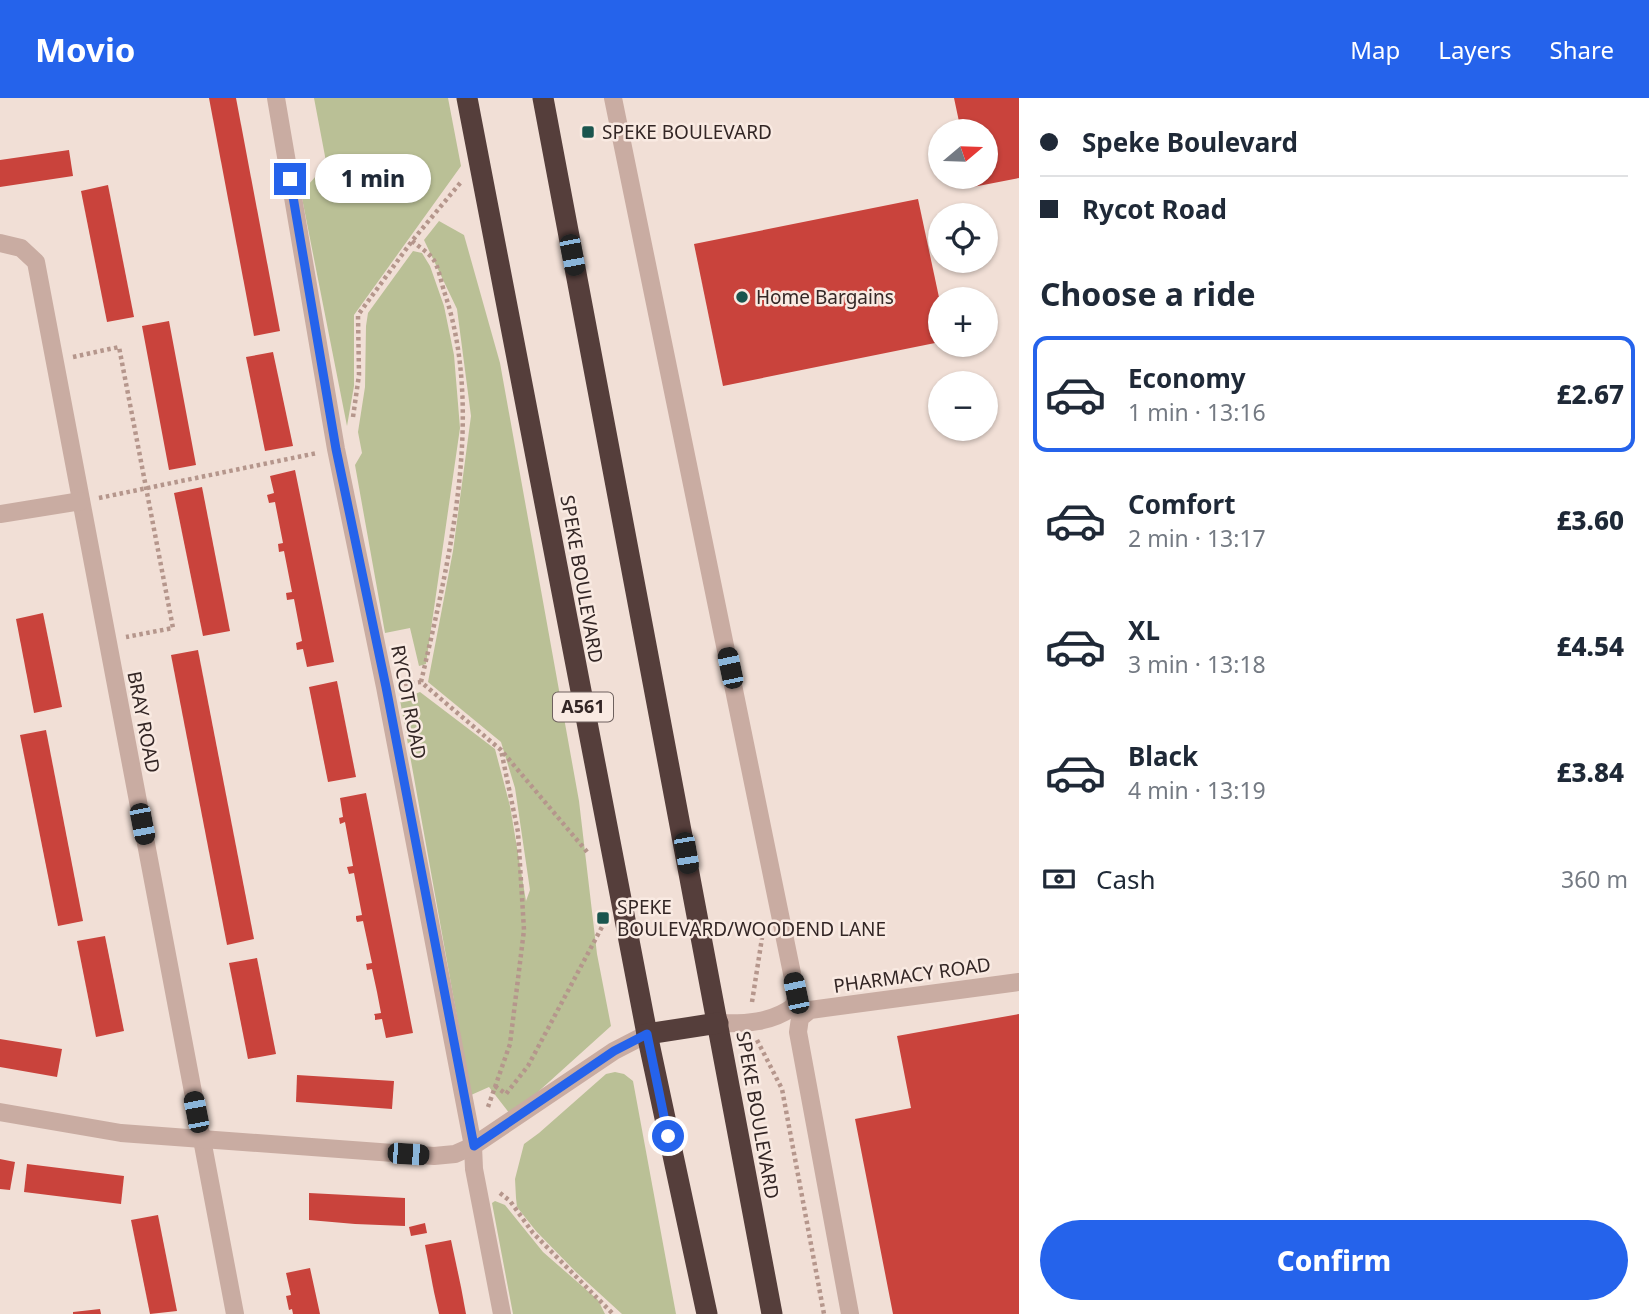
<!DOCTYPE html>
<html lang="en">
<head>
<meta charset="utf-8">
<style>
	:root { --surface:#fff; --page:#f6f6f7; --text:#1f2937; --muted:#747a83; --line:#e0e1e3; --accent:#2563eb }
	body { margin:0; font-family:"Noto Sans",sans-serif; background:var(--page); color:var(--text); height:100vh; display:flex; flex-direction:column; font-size:26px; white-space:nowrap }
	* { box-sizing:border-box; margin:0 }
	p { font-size:23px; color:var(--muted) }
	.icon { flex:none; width:38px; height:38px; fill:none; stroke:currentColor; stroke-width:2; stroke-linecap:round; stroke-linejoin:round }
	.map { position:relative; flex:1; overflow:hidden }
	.panel { display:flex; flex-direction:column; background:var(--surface); width:630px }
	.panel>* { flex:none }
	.banner { display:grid; align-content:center; height:154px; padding:0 21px; background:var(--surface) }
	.needle { width:46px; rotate:71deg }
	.controls { position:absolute; left:928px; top:21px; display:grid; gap:14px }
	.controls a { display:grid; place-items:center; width:70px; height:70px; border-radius:50%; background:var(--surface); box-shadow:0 2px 5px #0004; font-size:35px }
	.end { position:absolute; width:32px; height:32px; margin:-16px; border:9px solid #2563eb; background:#fff; box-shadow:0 0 0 4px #fff }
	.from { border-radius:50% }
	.bubble { position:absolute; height:49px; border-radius:24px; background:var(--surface); box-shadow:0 2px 5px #0004; font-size:23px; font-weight:800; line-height:49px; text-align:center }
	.car { position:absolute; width:21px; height:42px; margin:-21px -10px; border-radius:9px; box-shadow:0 0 5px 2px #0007; background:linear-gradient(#222 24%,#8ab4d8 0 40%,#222 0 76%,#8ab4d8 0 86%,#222 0) }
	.banner b { display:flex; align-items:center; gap:24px; height:66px; font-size:26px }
	.banner b+b { border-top:2px solid var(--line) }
	.banner i { width:18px; height:18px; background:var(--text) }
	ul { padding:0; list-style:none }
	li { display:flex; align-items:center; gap:21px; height:116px; margin:0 14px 10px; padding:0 7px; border:4px solid transparent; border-radius:14px }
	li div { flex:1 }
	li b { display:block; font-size:26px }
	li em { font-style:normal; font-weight:800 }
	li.on { border-color:var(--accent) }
	li>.icon { width:63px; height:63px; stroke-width:1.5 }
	h2 { padding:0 21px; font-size:32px; line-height:84px }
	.pay { display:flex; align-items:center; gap:18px; height:77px; padding:0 21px; font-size:26px }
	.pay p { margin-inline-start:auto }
	.primary-button { display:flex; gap:14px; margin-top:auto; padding:14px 21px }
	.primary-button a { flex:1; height:80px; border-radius:42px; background:var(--accent); color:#fff; font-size:28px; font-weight:800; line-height:80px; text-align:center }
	header { display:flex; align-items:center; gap:42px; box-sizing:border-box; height:98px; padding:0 35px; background:var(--accent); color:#fff }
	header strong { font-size:33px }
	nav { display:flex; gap:38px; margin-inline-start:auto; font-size:24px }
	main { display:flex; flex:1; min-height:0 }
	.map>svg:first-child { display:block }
	.green { fill:#bac096 }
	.building { fill:#c9433c }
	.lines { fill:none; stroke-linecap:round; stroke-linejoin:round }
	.path { stroke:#b5968c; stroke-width:4.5; stroke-dasharray:3.5 3.5; stroke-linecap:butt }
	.minor { stroke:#c9aca2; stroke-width:18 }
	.highway { stroke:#553e3b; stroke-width:21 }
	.route { stroke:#2563eb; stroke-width:9 }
	.poi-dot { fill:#1a554e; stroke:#f9eae2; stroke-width:2.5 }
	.labels { text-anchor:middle; stroke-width:5; stroke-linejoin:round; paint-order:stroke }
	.shield { fill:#f9eae2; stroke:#6e615e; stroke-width:2 }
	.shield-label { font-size:18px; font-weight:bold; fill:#332625 }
	.poi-label { font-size:19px; fill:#332625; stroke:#f9eae2; text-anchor:start }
	.street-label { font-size:19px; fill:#332625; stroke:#f9eae2 }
</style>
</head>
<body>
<header>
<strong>Movio</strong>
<nav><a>Map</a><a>Layers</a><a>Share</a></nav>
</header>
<main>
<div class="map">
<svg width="1019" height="1216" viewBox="0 0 1019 1216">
	<rect width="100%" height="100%" fill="#f1dfd6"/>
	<g class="green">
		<path d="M314 0H448L461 68 354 217V288L347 328 301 95 316 78 328 74Z"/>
		<path d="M439 123 464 137 500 265 579 703 597 856 611 928 519 1011 510 1016 489 989 471 997 400 602 420 594 495 651 510 708 526 803 530 792 515 690 501 644 428 584 453 453 471 318 457 211 424 142Z"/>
		<path d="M413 153 422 155 430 168 444 208 454 257 460 330 426 566 419 568 410 530 385 535 355 367 362 355 358 334 365 289 366 228 368 215Z"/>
		<path d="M615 974 624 976 633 983 676 1216H622L576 1174 536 1133 517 1109 516 1100 515 1081 524 1046 539 1035 606 976Z"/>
		<path d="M495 1103 505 1107 543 1154 598 1202 605 1216H513L492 1105Z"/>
	</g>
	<g class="building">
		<path d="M209 0H236L280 233 254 238Z"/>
		<path d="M954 0H1019V80L973 89 971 79H985V33H961Z"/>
		<path d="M69 52 73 78 0 89V62Z"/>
		<path d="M108 87 134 219 107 224 81 93Z"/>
		<path d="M918 101 940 204V244L723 288 694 146Z"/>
		<path d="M169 223 196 367 169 372 142 228Z"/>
		<path d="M273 254 293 348 265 353 246 259Z"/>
		<path d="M295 372 334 564 307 569 303 551 297 552 296 545 302 543 294 501 287 502 286 495 292 494 284 453 279 454 278 446 283 445 275 404 269 405 267 397 274 395 270 378Z"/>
		<path d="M202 389 230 533 203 538 174 395Z"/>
		<path d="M43 515 62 609 34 615 16 521Z"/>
		<path d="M198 552 254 841 227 847 171 557Z"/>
		<path d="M337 583 356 679 328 684 309 589Z"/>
		<path d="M46 632 83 823 58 828 20 637Z"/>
		<path d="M366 695 413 935 386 940 382 921 375 922V918L374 916 381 915 377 894 372 871 367 872 366 866 372 865 363 823 357 824 356 821V818L362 817 354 775 349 776 347 769 353 768 345 724 340 726 339 720 343 719 340 700Z"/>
		<path d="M105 838 124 933 96 939 77 843Z"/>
		<path d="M257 860 276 956 248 961 229 865Z"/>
		<path d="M1019 916V1216H893L855 1021 911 1010 897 938Z"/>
		<path d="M0 941 62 951 57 979 0 969Z"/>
		<path d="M297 977 394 983 392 1011 296 1004Z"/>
		<path d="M0 1061 15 1064 10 1092 0 1091Z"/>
		<path d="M27 1066 124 1078 121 1106 24 1094Z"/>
		<path d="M309 1095 405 1100V1128L355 1126 309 1122Z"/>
		<path d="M158 1117 177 1213 150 1216 131 1122Z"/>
		<path d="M425 1125 427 1135 411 1138 409 1129Z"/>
		<path d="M451 1142 461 1189 466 1216H439L434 1194 425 1147Z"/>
		<path d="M310 1170 320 1216H293L292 1211 289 1212 286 1198 291 1197 286 1175Z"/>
		<path d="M100 1211 101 1216H73V1214Z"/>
	</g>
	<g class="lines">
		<g class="path">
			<path d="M412 143C419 149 428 154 433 161 439 169 441 185 445 196 485 317 449 463 421 584"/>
			<path d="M73 259 119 249 173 530 126 539"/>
			<path d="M353 319 359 277 358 217 412 143 461 84"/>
			<path d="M99 400 317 355"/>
			<path d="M404 586 421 584 501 652 588 755"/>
			<path d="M752 904 762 840"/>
			<path d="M757 942 782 991 824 1216"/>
			<path d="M495 988 506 996 528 968 603 827"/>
			<path d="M488 1009 510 946 524 832 518 734 501 652"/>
			<path d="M500 1095 510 1103 533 1135 613 1216"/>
		</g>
		<g class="minor">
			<path d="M276 0 336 351 385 589 473 1048 474 1071 502 1216"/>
			<path d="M613 0 796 895 794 908C772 925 744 926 718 925"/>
			<path d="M0 145 21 150 36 164 235 1216"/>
			<path d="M0 416 81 403"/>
			<path d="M0 1014 121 1035 434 1058 455 1056 473 1048 614 953 647 936"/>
			<path d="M850 1216 798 934 800 920 810 912 1019 884"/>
		</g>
		<g class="highway">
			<path d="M467 0 647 936 707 1216"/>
			<path d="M543 0 772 1216"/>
			<path d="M647 936 718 925"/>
		</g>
	</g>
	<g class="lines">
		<path class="route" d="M290 81 336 351 386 589 474 1048 614 953 647 936 668 1038"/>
	</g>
	<g class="poi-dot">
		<rect x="581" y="27" width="14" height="14" rx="3.5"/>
		<circle cx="742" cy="199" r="7"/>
		<rect x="596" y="813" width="14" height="14" rx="3.5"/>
	</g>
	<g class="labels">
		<rect class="shield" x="553" y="594.5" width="60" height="29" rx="5"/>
		<g class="shield-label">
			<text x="583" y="615">A561</text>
		</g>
		<g class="poi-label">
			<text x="602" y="41">SPEKE BOULEVARD</text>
			<text x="756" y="206">Home Bargains</text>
			<text x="617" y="816">SPEKE<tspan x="617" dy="22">BOULEVARD/WOODEND LANE</tspan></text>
		</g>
		<g class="street-label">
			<text transform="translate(582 481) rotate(80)" y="7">SPEKE BOULEVARD</text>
			<text transform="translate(409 604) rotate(79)" y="7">RYCOT ROAD</text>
			<text transform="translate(144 624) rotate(79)" y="7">BRAY ROAD</text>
			<text transform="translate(912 877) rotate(-8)" y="7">PHARMACY ROAD</text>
			<text transform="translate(758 1017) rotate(80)" y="7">SPEKE BOULEVARD</text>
		</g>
	</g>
</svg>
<div class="controls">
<a><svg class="needle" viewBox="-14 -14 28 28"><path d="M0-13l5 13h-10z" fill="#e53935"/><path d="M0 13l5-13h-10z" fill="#747a83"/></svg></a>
<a><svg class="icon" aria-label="locate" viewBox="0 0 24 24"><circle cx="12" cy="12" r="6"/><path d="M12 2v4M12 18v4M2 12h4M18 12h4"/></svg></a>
<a>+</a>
<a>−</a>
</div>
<i class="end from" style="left:668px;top:1038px"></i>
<i class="end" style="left:290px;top:81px"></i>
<div class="bubble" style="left:315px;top:56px;width:116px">1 min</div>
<i class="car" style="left:572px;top:157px;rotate:169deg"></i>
<i class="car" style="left:730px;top:570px;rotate:348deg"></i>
<i class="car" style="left:142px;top:726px;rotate:169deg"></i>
<i class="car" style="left:686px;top:755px;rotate:170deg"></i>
<i class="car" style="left:796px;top:895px;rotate:348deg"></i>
<i class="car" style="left:196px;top:1014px;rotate:349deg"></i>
<i class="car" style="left:408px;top:1056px;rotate:94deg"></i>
</div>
<section class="panel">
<div class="banner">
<b><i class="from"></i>Speke Boulevard</b>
<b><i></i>Rycot Road</b>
</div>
<h2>Choose a ride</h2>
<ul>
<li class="on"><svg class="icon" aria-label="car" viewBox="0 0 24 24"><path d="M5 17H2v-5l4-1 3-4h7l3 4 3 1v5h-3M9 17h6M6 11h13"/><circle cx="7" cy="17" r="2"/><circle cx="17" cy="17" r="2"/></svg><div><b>Economy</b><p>1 min · 13:16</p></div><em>£2.67</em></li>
<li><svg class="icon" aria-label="car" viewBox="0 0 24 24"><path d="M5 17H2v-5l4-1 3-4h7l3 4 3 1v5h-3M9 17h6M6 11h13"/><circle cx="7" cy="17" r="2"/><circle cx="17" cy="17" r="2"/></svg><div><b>Comfort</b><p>2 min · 13:17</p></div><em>£3.60</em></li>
<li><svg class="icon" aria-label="car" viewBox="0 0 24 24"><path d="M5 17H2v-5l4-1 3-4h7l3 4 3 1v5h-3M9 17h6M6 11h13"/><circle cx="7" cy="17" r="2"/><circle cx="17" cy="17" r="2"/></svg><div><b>XL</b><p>3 min · 13:18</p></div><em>£4.54</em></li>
<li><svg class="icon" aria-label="car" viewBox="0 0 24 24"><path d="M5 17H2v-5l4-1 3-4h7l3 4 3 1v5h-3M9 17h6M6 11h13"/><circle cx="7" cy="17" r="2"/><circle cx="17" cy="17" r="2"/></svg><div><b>Black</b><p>4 min · 13:19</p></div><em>£3.84</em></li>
</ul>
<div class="pay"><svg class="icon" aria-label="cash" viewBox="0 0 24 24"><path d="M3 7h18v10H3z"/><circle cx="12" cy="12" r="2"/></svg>Cash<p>360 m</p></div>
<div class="primary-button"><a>Confirm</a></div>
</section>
</main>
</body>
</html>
